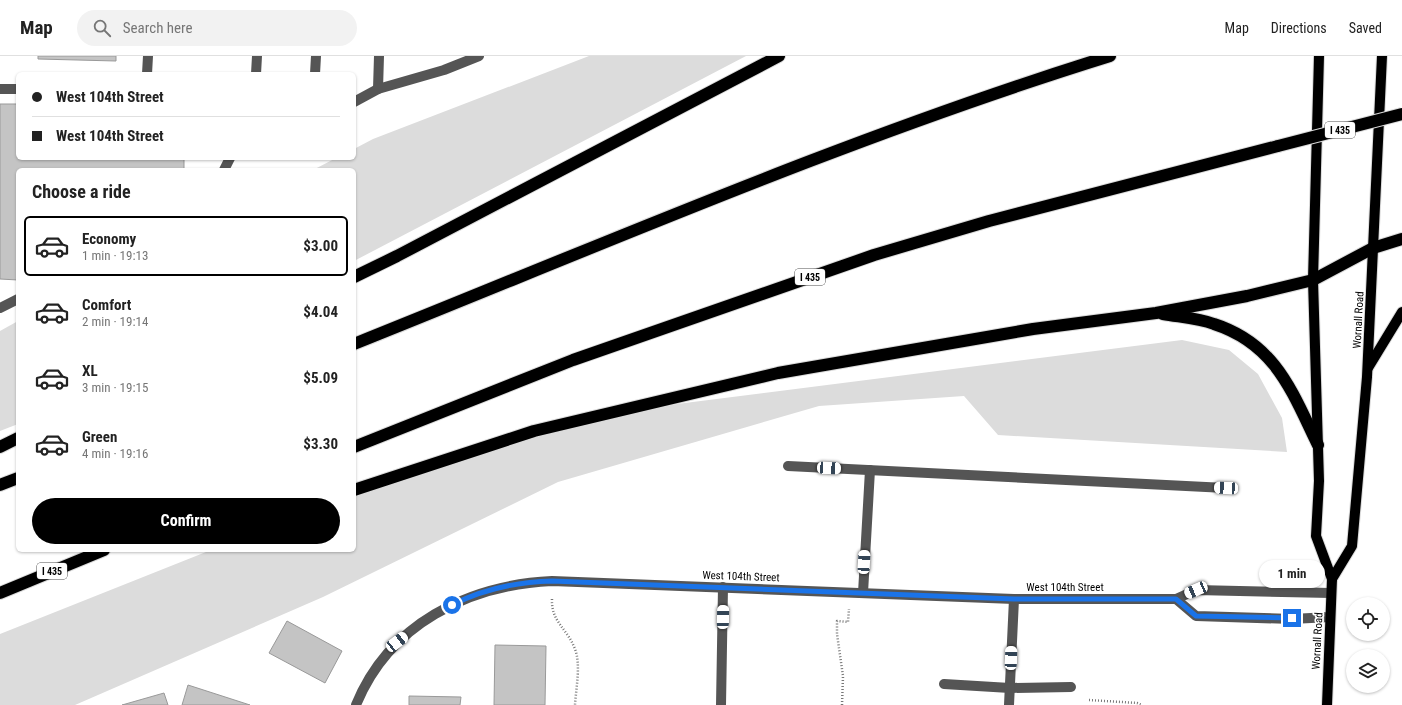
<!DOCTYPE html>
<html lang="en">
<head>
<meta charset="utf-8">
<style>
	:root { --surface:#fff; --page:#f2f2f2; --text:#222; --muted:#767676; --line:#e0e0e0; --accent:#000 }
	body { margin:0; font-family:"Roboto Condensed",sans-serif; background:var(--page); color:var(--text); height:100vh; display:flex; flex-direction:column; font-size:15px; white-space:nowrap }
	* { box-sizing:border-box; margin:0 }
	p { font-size:13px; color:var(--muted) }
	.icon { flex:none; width:22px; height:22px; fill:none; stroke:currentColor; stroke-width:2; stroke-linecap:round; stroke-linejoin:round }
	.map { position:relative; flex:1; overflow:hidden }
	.side { position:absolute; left:16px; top:112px; width:340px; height:384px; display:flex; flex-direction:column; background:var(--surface); border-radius:6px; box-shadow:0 1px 3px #0004 }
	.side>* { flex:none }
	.top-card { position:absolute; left:16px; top:16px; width:340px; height:88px; border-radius:6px; box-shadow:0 1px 3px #0004; display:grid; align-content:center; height:88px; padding:0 16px; background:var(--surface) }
	.tools { position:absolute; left:1346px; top:541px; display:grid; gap:8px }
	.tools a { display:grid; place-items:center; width:44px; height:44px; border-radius:50%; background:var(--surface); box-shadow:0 1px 3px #0004; font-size:20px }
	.end { position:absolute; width:18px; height:18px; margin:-9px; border:5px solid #1a73e8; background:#fff; box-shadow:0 0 0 2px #fff }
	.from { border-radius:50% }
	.bubble { position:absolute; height:28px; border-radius:14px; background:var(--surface); box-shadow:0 1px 3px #0004; font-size:13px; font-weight:700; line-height:28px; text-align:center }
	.car { position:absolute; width:12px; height:24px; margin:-12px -6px; border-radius:5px; box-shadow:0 0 3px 1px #0007; background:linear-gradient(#fff 24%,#345 0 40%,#fff 0 76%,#345 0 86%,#fff 0) }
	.top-card b { display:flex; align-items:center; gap:14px; height:38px; font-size:15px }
	.top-card b+b { border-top:1px solid var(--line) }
	.top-card i { width:10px; height:10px; background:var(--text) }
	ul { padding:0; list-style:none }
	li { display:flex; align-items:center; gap:12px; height:60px; margin:0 8px 6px; padding:0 8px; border:2px solid transparent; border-radius:6px }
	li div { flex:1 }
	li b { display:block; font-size:15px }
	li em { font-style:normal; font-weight:700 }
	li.on { border-color:var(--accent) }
	li>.icon { width:36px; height:36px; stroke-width:1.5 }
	h2 { padding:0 16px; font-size:18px; line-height:48px }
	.action { display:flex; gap:8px; margin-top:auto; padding:8px 16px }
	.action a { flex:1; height:46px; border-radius:24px; background:var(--accent); color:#fff; font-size:16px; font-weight:700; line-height:46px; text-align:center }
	header { display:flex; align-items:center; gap:24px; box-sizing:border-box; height:56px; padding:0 20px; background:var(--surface); border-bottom:1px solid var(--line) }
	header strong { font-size:19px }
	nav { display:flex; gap:22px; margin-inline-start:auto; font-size:14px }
	.search { width:280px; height:36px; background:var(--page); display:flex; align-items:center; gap:10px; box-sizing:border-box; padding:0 14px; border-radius:22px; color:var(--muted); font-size:15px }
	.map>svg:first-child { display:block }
	.green { fill:#dcdcdc }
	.building { fill:#c4c4c4; stroke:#999 }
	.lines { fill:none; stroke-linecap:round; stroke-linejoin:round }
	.major-casing { stroke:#dbdbdb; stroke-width:12 }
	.highway-casing { stroke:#dbdbdb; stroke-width:14 }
	.path { stroke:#777; stroke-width:2.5; stroke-dasharray:1 2; stroke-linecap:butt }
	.minor { stroke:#555; stroke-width:10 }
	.major { stroke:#000; stroke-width:10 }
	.highway { stroke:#000; stroke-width:12 }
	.highway-bridge-casing { stroke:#dbdbdb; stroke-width:14; stroke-linecap:butt }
	.highway-bridge { stroke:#000; stroke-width:12 }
	.route { stroke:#1a73e8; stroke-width:5 }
	.labels { text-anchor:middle; stroke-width:3.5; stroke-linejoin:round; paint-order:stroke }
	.shield { fill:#fff; stroke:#4c4c4c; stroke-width:1 }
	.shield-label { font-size:10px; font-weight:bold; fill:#000 }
	.street-label { font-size:11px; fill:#000; stroke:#fff }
</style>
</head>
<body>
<header>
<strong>Map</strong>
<div class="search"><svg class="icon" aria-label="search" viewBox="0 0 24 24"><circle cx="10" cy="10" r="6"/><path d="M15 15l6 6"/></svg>Search here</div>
<nav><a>Map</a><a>Directions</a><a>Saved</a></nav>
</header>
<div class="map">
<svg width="1402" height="649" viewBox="0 0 1402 649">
	<rect width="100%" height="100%" fill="#fff"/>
	<g class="green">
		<path d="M589 0H746L354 205V114H313L336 102H354V93L373 83Z"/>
		<path d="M18 265V368L0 375V275Z"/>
		<path d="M1182 284 1229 294 1258 318 1282 362 1287 396 998 379 964 340 819 350 558 426 323 541 75 649H0V578L211 494H354V437L543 374 677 348Z"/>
	</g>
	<g class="building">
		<path d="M38 0H116V5L38 3Z"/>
		<path d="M0 48H18V102H184V114H18V224L0 223Z"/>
		<path d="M287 565 342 595 325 627 269 597Z"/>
		<path d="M495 589 546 590 545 649H494Z"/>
		<path d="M188 629 250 649H182Z"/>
		<path d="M164 637 168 649H122Z"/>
		<path d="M409 640 461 641 460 649H409Z"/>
	</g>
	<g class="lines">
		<defs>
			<g id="major">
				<path d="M1319 0 1313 224 1319 425 1316 480 1332 523 1327 649"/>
				<path d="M1368 312 1402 256"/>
				<path d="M1332 523 1352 490 1367 321 1382 0"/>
			</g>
			<g id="highway">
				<path d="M354 221 397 200 779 0"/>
				<path d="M1163 258C1179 261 1198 262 1214 268 1276 288 1292 336 1318 389"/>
				<path d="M354 288C604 188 852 80 1110 0"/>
				<path d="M0 391 18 382"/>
				<path d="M354 391 573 304 874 199 989 165 1278 90"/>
				<path d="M0 429 18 422"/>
				<path d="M354 434 534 375 778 317 1033 273 1156 257 1247 240 1313 224 1373 192 1402 183"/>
				<path d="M0 537 104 494"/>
			</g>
		</defs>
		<use href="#major" class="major-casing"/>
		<use href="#highway" class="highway-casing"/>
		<g class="path">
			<path d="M552 543C551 566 567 572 575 593 581 609 576 632 575 649"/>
			<path d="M1089 644 1137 647 1142 649"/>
			<path d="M842 649 843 620 837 578V565L848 566 849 553"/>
		</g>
		<g class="minor">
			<path d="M147 18 148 0"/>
			<path d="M256 18 257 0"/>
			<path d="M315 18 316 0"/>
			<path d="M0 33H18"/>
			<path d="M378 33 379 0"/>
			<path d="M354 46 378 33 444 14 479 0"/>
			<path d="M224 114 230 102"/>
			<path d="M0 252 18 243"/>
			<path d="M788 410 1226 432"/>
			<path d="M863 537 870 414"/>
			<path d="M1176 543 1196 560 1292 563 1330 561"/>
			<path d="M944 628 1010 632 1071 631"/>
			<path d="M356 649C389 568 468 529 552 525L1014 543H1176L1196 534 1331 537"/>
			<path d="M721 649 723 531"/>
			<path d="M1009 649 1014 543"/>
		</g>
		<use href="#major" class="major"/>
		<use href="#highway" class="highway"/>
		<defs>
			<path id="highway-bridge" d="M1278 90 1402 58"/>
		</defs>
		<use href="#highway-bridge" class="highway-bridge-casing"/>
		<use href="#highway-bridge" class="highway-bridge"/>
	</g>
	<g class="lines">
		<path class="route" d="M452 549C483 533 517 526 552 525L1014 543H1176L1196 560 1292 562"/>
	</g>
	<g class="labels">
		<g class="shield">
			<rect x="1325" y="66" width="30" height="16" rx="3"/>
			<rect x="795" y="213" width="30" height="16" rx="3"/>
			<rect x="37" y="507" width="30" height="16" rx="3"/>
		</g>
		<g class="shield-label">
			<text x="1340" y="78">I 435</text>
			<text x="810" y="225">I 435</text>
			<text x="52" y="519">I 435</text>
		</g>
		<g class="street-label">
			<text transform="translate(1358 264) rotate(-87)" y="4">Wornall Road</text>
			<text transform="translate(741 520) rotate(2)" y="4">West 104th Street</text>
			<text x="1065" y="535">West 104th Street</text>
			<text transform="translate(1317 585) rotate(-87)" y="4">Wornall Road</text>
		</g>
	</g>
</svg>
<div class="tools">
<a><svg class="icon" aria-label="locate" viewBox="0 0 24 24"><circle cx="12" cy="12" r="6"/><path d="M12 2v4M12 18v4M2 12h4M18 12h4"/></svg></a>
<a><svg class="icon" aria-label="layers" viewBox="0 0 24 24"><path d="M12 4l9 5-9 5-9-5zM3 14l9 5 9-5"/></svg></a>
</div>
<i class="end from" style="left:452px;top:549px"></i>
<i class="end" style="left:1292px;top:562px"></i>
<div class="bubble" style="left:1259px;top:504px;width:66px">1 min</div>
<i class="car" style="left:829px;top:412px;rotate:93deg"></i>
<i class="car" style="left:1226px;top:432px;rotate:273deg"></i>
<i class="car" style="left:864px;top:506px;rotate:3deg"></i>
<i class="car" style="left:1196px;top:534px;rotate:247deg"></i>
<i class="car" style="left:723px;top:561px;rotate:1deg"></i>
<i class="car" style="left:397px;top:586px;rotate:52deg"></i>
<i class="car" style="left:1011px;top:602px;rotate:2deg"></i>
<div class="top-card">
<b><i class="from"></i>West 104th Street</b>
<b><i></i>West 104th Street</b>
</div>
<section class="side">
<h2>Choose a ride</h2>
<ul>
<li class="on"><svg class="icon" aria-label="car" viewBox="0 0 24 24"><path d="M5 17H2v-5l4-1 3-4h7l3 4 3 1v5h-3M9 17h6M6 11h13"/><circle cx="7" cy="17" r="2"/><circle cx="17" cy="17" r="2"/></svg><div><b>Economy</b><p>1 min · 19:13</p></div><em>$3.00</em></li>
<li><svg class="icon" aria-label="car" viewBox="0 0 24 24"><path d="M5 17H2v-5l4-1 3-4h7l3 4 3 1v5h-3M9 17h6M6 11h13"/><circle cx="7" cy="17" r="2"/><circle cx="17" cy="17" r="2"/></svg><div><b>Comfort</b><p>2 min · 19:14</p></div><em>$4.04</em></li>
<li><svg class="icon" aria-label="car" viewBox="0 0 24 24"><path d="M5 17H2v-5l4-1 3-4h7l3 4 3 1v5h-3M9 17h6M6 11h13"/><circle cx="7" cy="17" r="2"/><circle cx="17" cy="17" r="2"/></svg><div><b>XL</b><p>3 min · 19:15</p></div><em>$5.09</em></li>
<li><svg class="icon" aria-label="car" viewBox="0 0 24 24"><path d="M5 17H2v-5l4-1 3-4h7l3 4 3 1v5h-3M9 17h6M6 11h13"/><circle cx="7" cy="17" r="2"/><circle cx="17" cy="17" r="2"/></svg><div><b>Green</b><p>4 min · 19:16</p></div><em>$3.30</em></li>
</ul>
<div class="action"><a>Confirm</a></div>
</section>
</div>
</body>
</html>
